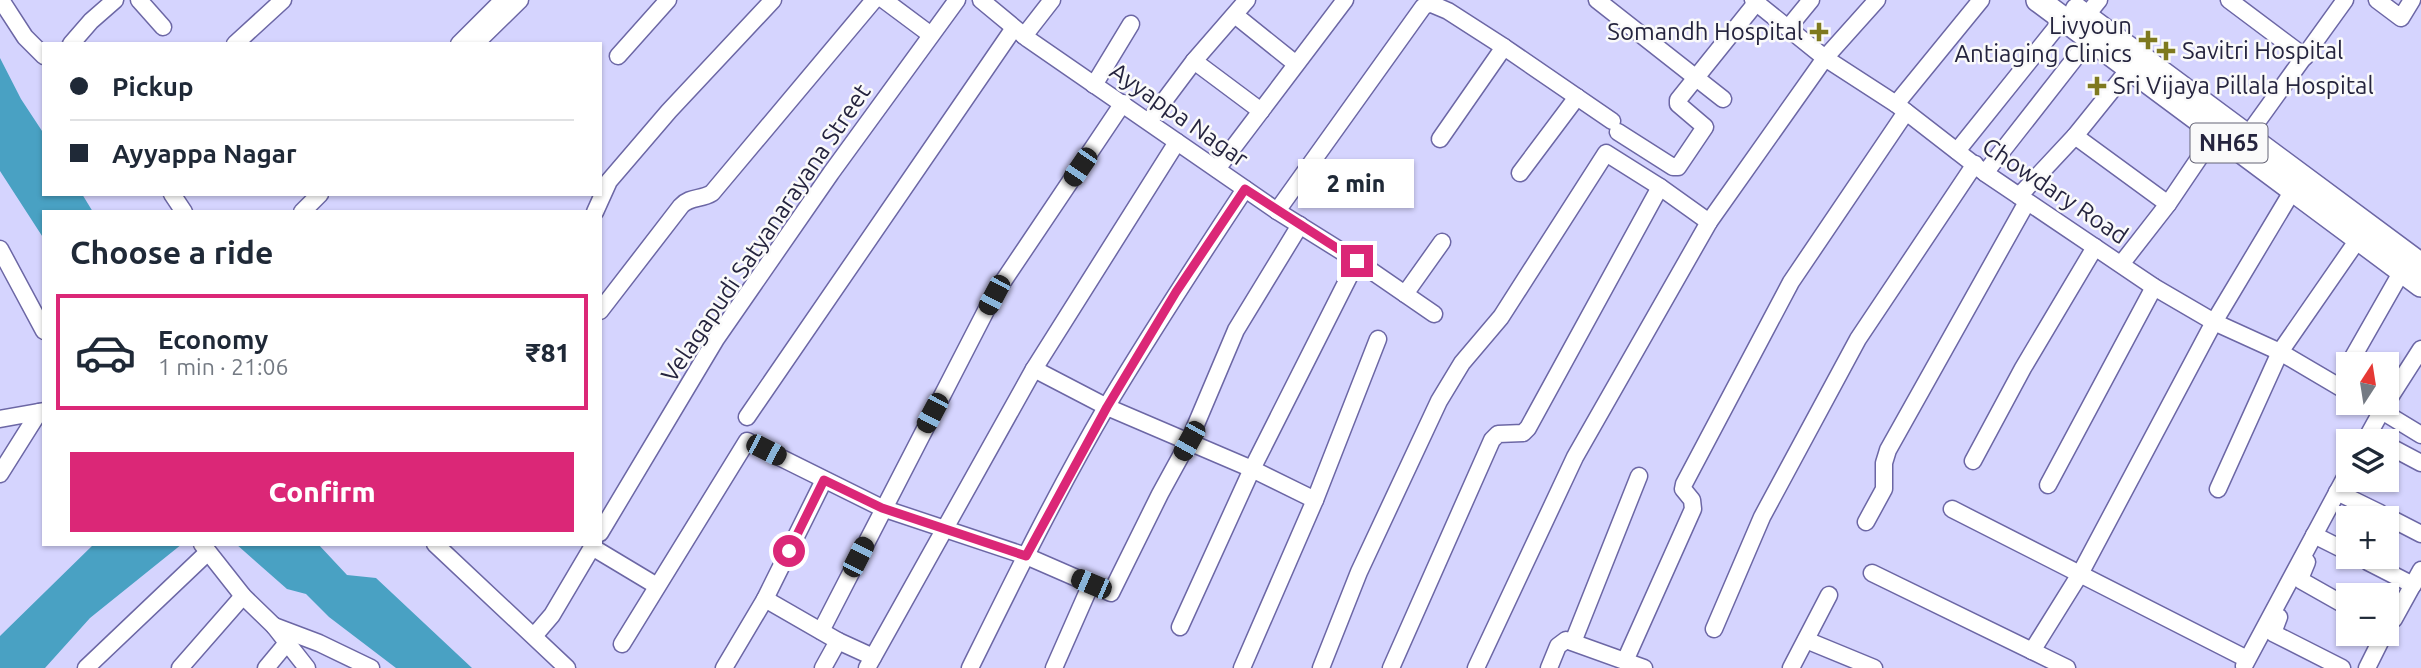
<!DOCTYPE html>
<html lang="en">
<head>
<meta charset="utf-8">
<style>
	:root { --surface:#fff; --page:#f2f2f3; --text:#1f2937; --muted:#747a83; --line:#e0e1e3; --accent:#db2777 }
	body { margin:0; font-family:Ubuntu,sans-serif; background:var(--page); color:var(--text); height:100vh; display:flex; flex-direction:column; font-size:26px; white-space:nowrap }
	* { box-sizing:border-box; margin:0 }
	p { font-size:23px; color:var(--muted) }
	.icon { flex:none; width:38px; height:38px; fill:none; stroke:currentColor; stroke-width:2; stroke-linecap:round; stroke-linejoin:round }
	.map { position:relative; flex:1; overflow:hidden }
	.panel { position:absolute; left:42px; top:210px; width:560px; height:336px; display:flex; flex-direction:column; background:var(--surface); border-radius:0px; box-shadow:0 2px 5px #0004 }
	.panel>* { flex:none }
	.banner { position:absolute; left:42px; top:42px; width:560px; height:154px; border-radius:0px; box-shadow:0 2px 5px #0004; display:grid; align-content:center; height:154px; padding:0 28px; background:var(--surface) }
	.needle { width:46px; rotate:12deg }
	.fabs { position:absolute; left:2336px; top:352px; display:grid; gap:14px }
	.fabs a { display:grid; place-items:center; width:63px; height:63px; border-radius:0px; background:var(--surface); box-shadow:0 2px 5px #0004; font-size:35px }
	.end { position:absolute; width:32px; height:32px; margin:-16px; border:9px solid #db2777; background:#fff; box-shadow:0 0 0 4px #fff }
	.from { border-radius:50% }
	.bubble { position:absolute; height:49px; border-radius:0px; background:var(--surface); box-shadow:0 2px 5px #0004; font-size:23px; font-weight:800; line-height:49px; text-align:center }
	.car { position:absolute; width:21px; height:42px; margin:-21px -10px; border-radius:9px; box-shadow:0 0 5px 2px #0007; background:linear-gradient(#222 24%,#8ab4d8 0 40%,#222 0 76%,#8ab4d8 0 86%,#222 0) }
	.banner b { display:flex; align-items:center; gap:24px; height:66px; font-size:26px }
	.banner b+b { border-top:2px solid var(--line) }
	.banner i { width:18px; height:18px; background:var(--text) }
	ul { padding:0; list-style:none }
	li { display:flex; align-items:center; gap:21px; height:116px; margin:0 14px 10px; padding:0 14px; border:4px solid transparent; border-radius:0px }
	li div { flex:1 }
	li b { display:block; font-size:26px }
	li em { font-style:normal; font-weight:800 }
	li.active { border-color:var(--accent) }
	li>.icon { width:63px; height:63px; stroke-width:1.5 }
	h2 { padding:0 28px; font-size:32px; line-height:84px }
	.action { display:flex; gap:14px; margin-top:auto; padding:14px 28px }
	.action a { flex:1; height:80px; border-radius:0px; background:var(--accent); color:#fff; font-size:28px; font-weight:800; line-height:80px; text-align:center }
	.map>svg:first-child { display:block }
	.water { fill:#49a1c3 }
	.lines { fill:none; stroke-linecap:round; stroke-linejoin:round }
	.minor-casing { stroke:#6c67a5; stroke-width:19 }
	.highway-casing { stroke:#6c67a5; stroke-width:26 }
	.minor { stroke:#fff; stroke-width:16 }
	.highway { stroke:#fff; stroke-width:23 }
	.route { stroke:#db2777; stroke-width:9 }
	.poi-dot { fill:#7e791e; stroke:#fafafa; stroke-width:2.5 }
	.labels { text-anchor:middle; stroke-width:5; stroke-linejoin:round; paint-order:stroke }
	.shield { fill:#fafafa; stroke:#656476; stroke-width:2 }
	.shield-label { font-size:23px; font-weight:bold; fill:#25243e }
	.poi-label { font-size:24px; fill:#25243e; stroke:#fafafa; text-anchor:end }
	.street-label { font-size:24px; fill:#25243e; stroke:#fafafa }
</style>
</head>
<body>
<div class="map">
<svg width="2421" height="668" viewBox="0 0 2421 668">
	<rect width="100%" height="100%" fill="#d5d4fe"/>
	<g class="water">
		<path d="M0 58 21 99 44 134V194H82L93 212H44V239L0 171Z"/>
		<path d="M94 544H182L90 618 45 668H0V636Z"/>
		<path d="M236 544H318L347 575 376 578 472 668H396L329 617 306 594 287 589Z"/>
	</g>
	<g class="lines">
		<defs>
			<g id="minor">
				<path d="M1 0 25 37 44 56"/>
				<path d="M139 0 163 27"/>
				<path d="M884 0 931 35"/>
				<path d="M981 0 1028 39 1277 211 1357 261 1434 314"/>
				<path d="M1597 0 1723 99"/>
				<path d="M1753 0 1825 58 1896 104 1985 173 2154 287 2214 322 2280 352 2348 392"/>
				<path d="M2229 0 2305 57"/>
				<path d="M2377 0 2401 18 2412 0"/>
				<path d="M1235 15 1296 64"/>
				<path d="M2086 16 2099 0"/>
				<path d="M1788 28 1811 0"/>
				<path d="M1024 36 1052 0"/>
				<path d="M71 44 91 21 115 0"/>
				<path d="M235 44 283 0"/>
				<path d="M459 44 503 0"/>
				<path d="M475 44 520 0"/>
				<path d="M618 56 668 0"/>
				<path d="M1194 61 1261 111"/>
				<path d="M1094 85 1131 24"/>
				<path d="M1896 104 1981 0"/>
				<path d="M1149 121 1194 61 1247 0"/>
				<path d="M1618 132 1673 167H1678L1705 127 1678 104V100L1756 3"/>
				<path d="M2075 136 2168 204"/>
				<path d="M2247 136 2345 0"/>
				<path d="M1440 139 1504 47"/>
				<path d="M1957 151 2063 19"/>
				<path d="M1217 169 1345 0"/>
				<path d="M1520 173 1577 97"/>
				<path d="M1985 173 2090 39"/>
				<path d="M172 194 184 212"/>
				<path d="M2019 196 2075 136 2129 69"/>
				<path d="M1277 211 1423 7 1429 3 1448 11 1504 47 1612 121"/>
				<path d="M302 212 320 194"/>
				<path d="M595 212 609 181 669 111 773 0"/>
				<path d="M0 249 44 331"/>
				<path d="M2122 263 2168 204 2216 133"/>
				<path d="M1405 294 1442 242"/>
				<path d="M600 311 681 206C690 196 701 200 712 193L874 0"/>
				<path d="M2349 364 2402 271"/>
				<path d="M1034 369 1107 407 1252 469 1315 500"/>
				<path d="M2367 402 2421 435"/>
				<path d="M2387 402 2421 349"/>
				<path d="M747 417 1014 28"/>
				<path d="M0 419 44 411"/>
				<path d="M2365 441 2386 403"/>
				<path d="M2387 445 2421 463"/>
				<path d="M1973 461 2023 368 2095 247"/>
				<path d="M0 474 39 412"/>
				<path d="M2048 485 2154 287"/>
				<path d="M2218 489 2280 352 2359 238"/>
				<path d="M2337 492 2380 513"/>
				<path d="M1952 509 2247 659"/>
				<path d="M2390 518 2421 534"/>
				<path d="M1866 522 1884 489V463L1888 450 2027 202"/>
				<path d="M600 533 716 339 831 173 957 0"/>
				<path d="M2314 535 2348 552"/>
				<path d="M202 544 243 596 274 626 307 668"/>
				<path d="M435 544 567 668"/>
				<path d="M592 547 657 586"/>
				<path d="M2307 562 2300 579 2302 581 2348 607"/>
				<path d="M2368 562 2413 585"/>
				<path d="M1872 573 2067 668"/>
				<path d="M765 599 838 641 823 668"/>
				<path d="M2279 617 2273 633 2342 668"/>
				<path d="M2387 624 2394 619 2421 570"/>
				<path d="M274 626 319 643 371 668"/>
				<path d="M1180 627 1252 469 1357 261"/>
				<path d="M1714 629 1762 517 1858 339 1975 164"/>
				<path d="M821 631 994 295 1123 103"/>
				<path d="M534 636 552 615 594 544"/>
				<path d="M1806 640 1874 668"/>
				<path d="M838 641 873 657"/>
				<path d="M1573 642 1639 476"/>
				<path d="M622 644 747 441 882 508 1026 556 1111 593 1160 494 1189 441 1236 330 1300 225"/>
				<path d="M2032 651 2080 574 2214 322 2293 190"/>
				<path d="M1625 661 1693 509 1692 500 1683 489 1684 484 1791 282 1906 112"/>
				<path d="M2244 666 2348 472"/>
				<path d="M86 668 208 552"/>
				<path d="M180 668 243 596"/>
				<path d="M266 668 286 644"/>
				<path d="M724 668 765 599 824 480"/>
				<path d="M867 668 1034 369 1177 142"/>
				<path d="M970 668C1014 579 1058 489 1108 404 1152 331 1198 260 1245 189"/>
				<path d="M1054 668 1091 584"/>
				<path d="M1242 668 1315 500 1378 339"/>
				<path d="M1321 668 1359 572 1439 401 1462 363 1501 317 1606 153 1660 187 1709 222"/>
				<path d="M1391 668 1492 440 1498 434 1523 433 1528 428 1660 187"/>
				<path d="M1476 668 1575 457 1709 222 1825 58 1877 0"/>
				<path d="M1549 668 1558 646 1566 640 1644 668"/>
				<path d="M1791 668 1829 595"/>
				<path d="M2367 668 2380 642 2378 634"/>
			</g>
			<g id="highway">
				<path d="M2038 0 2421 285"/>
				<path d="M2077 10 2421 265"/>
			</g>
		</defs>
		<use href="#minor" class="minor-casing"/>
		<use href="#highway" class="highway-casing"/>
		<use href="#minor" class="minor"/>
		<use href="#highway" class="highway"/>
	</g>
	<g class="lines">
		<path class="route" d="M789 551 824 480 882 508 1026 556 1107 407 1176 292 1245 189 1357 261"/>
	</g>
	<g class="poi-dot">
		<path d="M1815.5 21.5h7v7h7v7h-7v7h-7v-7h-7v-7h7z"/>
		<path d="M2144.5 29.5h7v7h7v7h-7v7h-7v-7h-7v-7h7z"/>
		<path d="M2162.5 40.5h7v7h7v7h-7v7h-7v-7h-7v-7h7z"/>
		<path d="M2093.5 75.5h7v7h7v7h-7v7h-7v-7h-7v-7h7z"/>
	</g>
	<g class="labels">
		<rect class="shield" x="2190.5" y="123.5" width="77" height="39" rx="5"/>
		<g class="shield-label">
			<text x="2229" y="151">NH65</text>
		</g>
		<g class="poi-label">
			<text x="2132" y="34">Livyoun<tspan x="2132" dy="28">Antiaging Clinics</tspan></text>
			<text x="1803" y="40">Somandh Hospital</text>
			<text x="2182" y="59" text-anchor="start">Savitri Hospital</text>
			<text x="2113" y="94" text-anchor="start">Sri Vijaya Pillala Hospital</text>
		</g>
		<g class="street-label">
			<text transform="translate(1179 115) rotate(35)" y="8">Ayyappa Nagar</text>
			<text transform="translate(2055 191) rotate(34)" y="8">Chowdary Road</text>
			<text transform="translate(766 233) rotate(-56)" y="8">Velagapudi Satyanarayana Street</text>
		</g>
	</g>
</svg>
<div class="fabs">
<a><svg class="needle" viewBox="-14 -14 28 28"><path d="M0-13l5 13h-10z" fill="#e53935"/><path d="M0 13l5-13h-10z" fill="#747a83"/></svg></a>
<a><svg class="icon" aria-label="layers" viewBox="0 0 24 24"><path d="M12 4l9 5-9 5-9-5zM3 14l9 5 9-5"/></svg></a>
<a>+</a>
<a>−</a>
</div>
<i class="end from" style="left:789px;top:551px"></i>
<i class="end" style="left:1357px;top:261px"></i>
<div class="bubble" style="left:1298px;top:159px;width:116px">2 min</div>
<i class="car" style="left:1080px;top:167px;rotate:214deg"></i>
<i class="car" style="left:994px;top:295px;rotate:208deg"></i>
<i class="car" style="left:932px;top:413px;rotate:208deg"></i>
<i class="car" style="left:1189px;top:441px;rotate:209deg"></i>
<i class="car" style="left:766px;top:450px;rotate:117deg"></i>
<i class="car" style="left:858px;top:557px;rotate:27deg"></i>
<i class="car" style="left:1091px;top:584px;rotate:293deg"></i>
<div class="banner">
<b><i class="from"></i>Pickup</b>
<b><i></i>Ayyappa Nagar</b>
</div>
<section class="panel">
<h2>Choose a ride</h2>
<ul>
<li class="active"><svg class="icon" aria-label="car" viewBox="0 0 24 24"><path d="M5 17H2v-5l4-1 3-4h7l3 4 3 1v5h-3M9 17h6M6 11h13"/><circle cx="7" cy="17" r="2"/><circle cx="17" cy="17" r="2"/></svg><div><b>Economy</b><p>1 min · 21:06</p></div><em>₹81</em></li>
</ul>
<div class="action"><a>Confirm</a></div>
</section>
</div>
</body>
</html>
